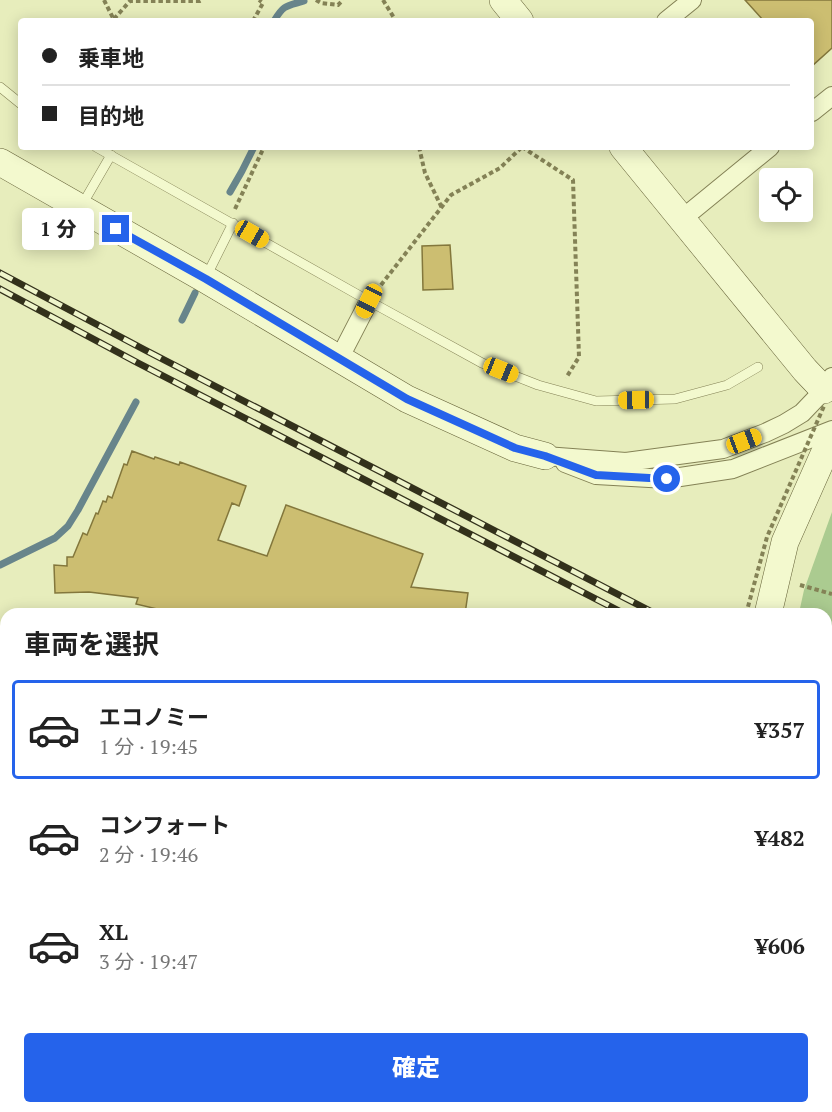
<!DOCTYPE html>
<html lang="ja">
<head>
<meta charset="utf-8">
<style>
	:root { --surface:#fff; --page:#f2f2f2; --text:#222; --muted:#767676; --line:#e0e0e0; --accent:#2563eb }
	body { margin:0; font-family:"PT Serif","Noto Sans JP",serif; background:var(--page); color:var(--text); height:100vh; display:flex; flex-direction:column; font-size:22px; white-space:nowrap }
	* { box-sizing:border-box; margin:0 }
	p { font-size:20px; color:var(--muted) }
	.icon { flex:none; width:33px; height:33px; fill:none; stroke:currentColor; stroke-width:2; stroke-linecap:round; stroke-linejoin:round }
	.map { position:relative; flex:1; overflow:hidden }
	.details { position:absolute; left:0px; top:608px; width:832px; height:506px; display:flex; flex-direction:column; background:var(--surface); border-radius:18px 18px 0 0; box-shadow:0 3px 15px #0003 }
	.details>* { flex:none }
	.guide { position:absolute; left:18px; top:18px; width:796px; height:132px; border-radius:6px; box-shadow:0 3px 15px #0003; display:grid; align-content:center; height:132px; padding:0 24px; background:var(--surface) }
	.fabs { position:absolute; left:759px; top:168px; display:grid; gap:12px }
	.fabs a { display:grid; place-items:center; width:54px; height:54px; border-radius:6px; background:var(--surface); box-shadow:0 3px 15px #0003; font-size:30px }
	.end { position:absolute; width:27px; height:27px; margin:-14px; border:8px solid #2563eb; background:#fff; box-shadow:0 0 0 3px #fff }
	.from { border-radius:50% }
	.bubble { position:absolute; height:42px; border-radius:6px; background:var(--surface); box-shadow:0 3px 15px #0003; font-size:20px; font-weight:800; line-height:42px; text-align:center }
	.car { position:absolute; width:18px; height:36px; margin:-18px -9px; border-radius:8px; box-shadow:0 0 4px 2px #0007; background:linear-gradient(#f5c518 24%,#345 0 40%,#f5c518 0 76%,#345 0 86%,#f5c518 0) }
	.guide b { display:flex; align-items:center; gap:21px; height:57px; font-size:22px }
	.guide b+b { border-top:2px solid var(--line) }
	.guide i { width:15px; height:15px; background:var(--text) }
	ul { padding:0; list-style:none }
	li { display:flex; align-items:center; gap:18px; height:99px; margin:0 12px 9px; padding:0 12px; border:3px solid transparent; border-radius:6px }
	li div { flex:1 }
	li b { display:block; font-size:22px }
	li em { font-style:normal; font-weight:800 }
	li.active { border-color:var(--accent) }
	li>.icon { width:54px; height:54px; stroke-width:1.5 }
	h2 { padding:0 24px; font-size:27px; line-height:72px }
	.button { display:flex; gap:12px; margin-top:auto; padding:12px 24px }
	.button a { flex:1; height:69px; border-radius:6px; background:var(--accent); color:#fff; font-size:24px; font-weight:800; line-height:69px; text-align:center }
	.map>svg:first-child { display:block }
	.green { fill:#abcb90 }
	.lines { fill:none; stroke-linecap:round; stroke-linejoin:round }
	.stream { stroke:#68858b; stroke-width:7 }
	.building { fill:#ccbe71; stroke:#83773c; stroke-width:1.5 }
	.lane-casing { stroke:#848256; stroke-width:10 }
	.street-casing { stroke:#848256; stroke-width:20 }
	.secondary-casing { stroke:#666339; stroke-width:28 }
	.path { stroke:#848256; stroke-width:4; stroke-dasharray:4.5 3; stroke-linecap:butt }
	.lane { stroke:#f3f9ce; stroke-width:9 }
	.street { stroke:#f3f9ce; stroke-width:18 }
	.secondary { stroke:#f3f9ce; stroke-width:27 }
	.rail-casing { stroke:#33311b; stroke-width:7 }
	.rail { stroke:#eff5cb; stroke-width:4.5; stroke-dasharray:14; stroke-linecap:butt }
	.path-bridge { stroke:#848256; stroke-width:4; stroke-dasharray:4.5 3; stroke-linecap:butt }
	.route { stroke:#2563eb; stroke-width:8 }
</style>
</head>
<body>
<div class="map">
<svg width="832" height="1112" viewBox="0 0 832 1112">
	<rect width="100%" height="100%" fill="#e7edbc"/>
	<path class="green" d="M832 512V683L827 680 826 614 799 613 804 590Z"/>
	<g class="lines">
		<g class="stream">
			<path d="M274 21C284 4 287 6 304 1"/>
			<path d="M230 192 242 171 254 147"/>
			<path d="M182 320 195 293"/>
			<path d="M0 565 55 538 68 526 78 510 136 402"/>
		</g>
	</g>
	<g class="building">
		<path d="M745 0H832V48L812 66V21H764Z"/>
		<path d="M450 245 453 289 423 290 422 246Z"/>
		<path d="M132 451 154 459 155 457 179 465 180 462 246 486 239 506 232 503 218 540 267 556 286 505 423 554 411 587 468 593 465 614H178L136 604 138 598 89 592 55 593 54 565 67 566V557H73L83 533 87 535 96 513 98 514 103 501 106 502 108 496 112 498 124 464 127 465Z"/>
	</g>
	<g class="lines">
		<defs>
			<g id="lane">
				<path d="M0 87 21 104"/>
				<path d="M96 147 369 301 482 363 538 385 596 401 675 399 727 385 758 367"/>
				<path d="M82 205 111 155"/>
				<path d="M206 277 233 223"/>
			</g>
			<g id="street">
				<path d="M666 21 692 0"/>
				<path d="M812 112 832 96"/>
				<path d="M682 219 770 147"/>
				<path d="M339 359 369 301"/>
				<path d="M545 456 626 462 723 449 765 433 784 424 802 413 824 390 832 377"/>
				<path d="M565 463 596 475 667 479 733 469 832 430"/>
				<path d="M0 683 6 684"/>
				<path d="M0 831 6 832"/>
				<path d="M194 1107 195 1112"/>
				<path d="M291 1112V1107"/>
				<path d="M490 1112V1107"/>
			</g>
			<g id="secondary">
				<path d="M503 0 520 21"/>
				<path d="M623 147 805 370 824 390"/>
				<path d="M0 162 205 279 407 399 515 448 545 456"/>
				<path d="M768 614 785 542 832 436"/>
				<path d="M0 975 6 976"/>
				<path d="M826 1036 832 1037"/>
				<path d="M710 1112 711 1107"/>
			</g>
		</defs>
		<use href="#lane" class="lane-casing"/>
		<use href="#street" class="street-casing"/>
		<use href="#secondary" class="secondary-casing"/>
		<g class="path">
			<path d="M104 0 114 20"/>
			<path d="M316 0 321 3 338 5 343 0"/>
			<path d="M383 0 396 21"/>
			<path d="M114 19 130 1H200L202 0"/>
			<path d="M253 21 263 3 259 0"/>
			<path d="M419 147 425 173 442 208"/>
			<path d="M522 147 573 180 579 357 566 378"/>
			<path d="M235 209 264 147"/>
			<path d="M381 285 451 195 500 168 522 147"/>
			<path d="M800 585 832 594"/>
		</g>
		<use href="#lane" class="lane"/>
		<use href="#street" class="street"/>
		<use href="#secondary" class="secondary"/>
		<defs>
			<g id="rail">
				<path d="M0 273 145 350 656 614"/>
				<path d="M0 289 138 363 625 614"/>
				<path d="M826 702 832 704"/>
				<path d="M826 717 832 720"/>
			</g>
		</defs>
		<use href="#rail" class="rail-casing"/>
		<use href="#rail" class="rail"/>
		<path class="path-bridge" d="M746 614 767 537 824 406"/>
	</g>
	<g class="lines">
		<path class="route" d="M116 229 206 279 407 399 515 448 545 456 596 475 667 479"/>
	</g>
</svg>
<div class="fabs">
<a><svg class="icon" aria-label="locate" viewBox="0 0 24 24"><circle cx="12" cy="12" r="6"/><path d="M12 2v4M12 18v4M2 12h4M18 12h4"/></svg></a>
</div>
<i class="end from" style="left:667px;top:479px"></i>
<i class="end" style="left:116px;top:229px"></i>
<div class="bubble" style="left:22px;top:208px;width:72px">1 分</div>
<i class="car" style="left:252px;top:234px;rotate:120deg"></i>
<i class="car" style="left:369px;top:301px;rotate:207deg"></i>
<i class="car" style="left:501px;top:370px;rotate:112deg"></i>
<i class="car" style="left:636px;top:400px;rotate:269deg"></i>
<i class="car" style="left:744px;top:441px;rotate:69deg"></i>
<div class="guide">
<b><i class="from"></i>乗車地</b>
<b><i></i>目的地</b>
</div>
<section class="details">
<h2>車両を選択</h2>
<ul>
<li class="active"><svg class="icon" aria-label="car" viewBox="0 0 24 24"><path d="M5 17H2v-5l4-1 3-4h7l3 4 3 1v5h-3M9 17h6M6 11h13"/><circle cx="7" cy="17" r="2"/><circle cx="17" cy="17" r="2"/></svg><div><b>エコノミー</b><p>1 分 · 19:45</p></div><em>¥357</em></li>
<li><svg class="icon" aria-label="car" viewBox="0 0 24 24"><path d="M5 17H2v-5l4-1 3-4h7l3 4 3 1v5h-3M9 17h6M6 11h13"/><circle cx="7" cy="17" r="2"/><circle cx="17" cy="17" r="2"/></svg><div><b>コンフォート</b><p>2 分 · 19:46</p></div><em>¥482</em></li>
<li><svg class="icon" aria-label="car" viewBox="0 0 24 24"><path d="M5 17H2v-5l4-1 3-4h7l3 4 3 1v5h-3M9 17h6M6 11h13"/><circle cx="7" cy="17" r="2"/><circle cx="17" cy="17" r="2"/></svg><div><b>XL</b><p>3 分 · 19:47</p></div><em>¥606</em></li>
</ul>
<div class="button"><a>確定</a></div>
</section>
</div>
</body>
</html>
